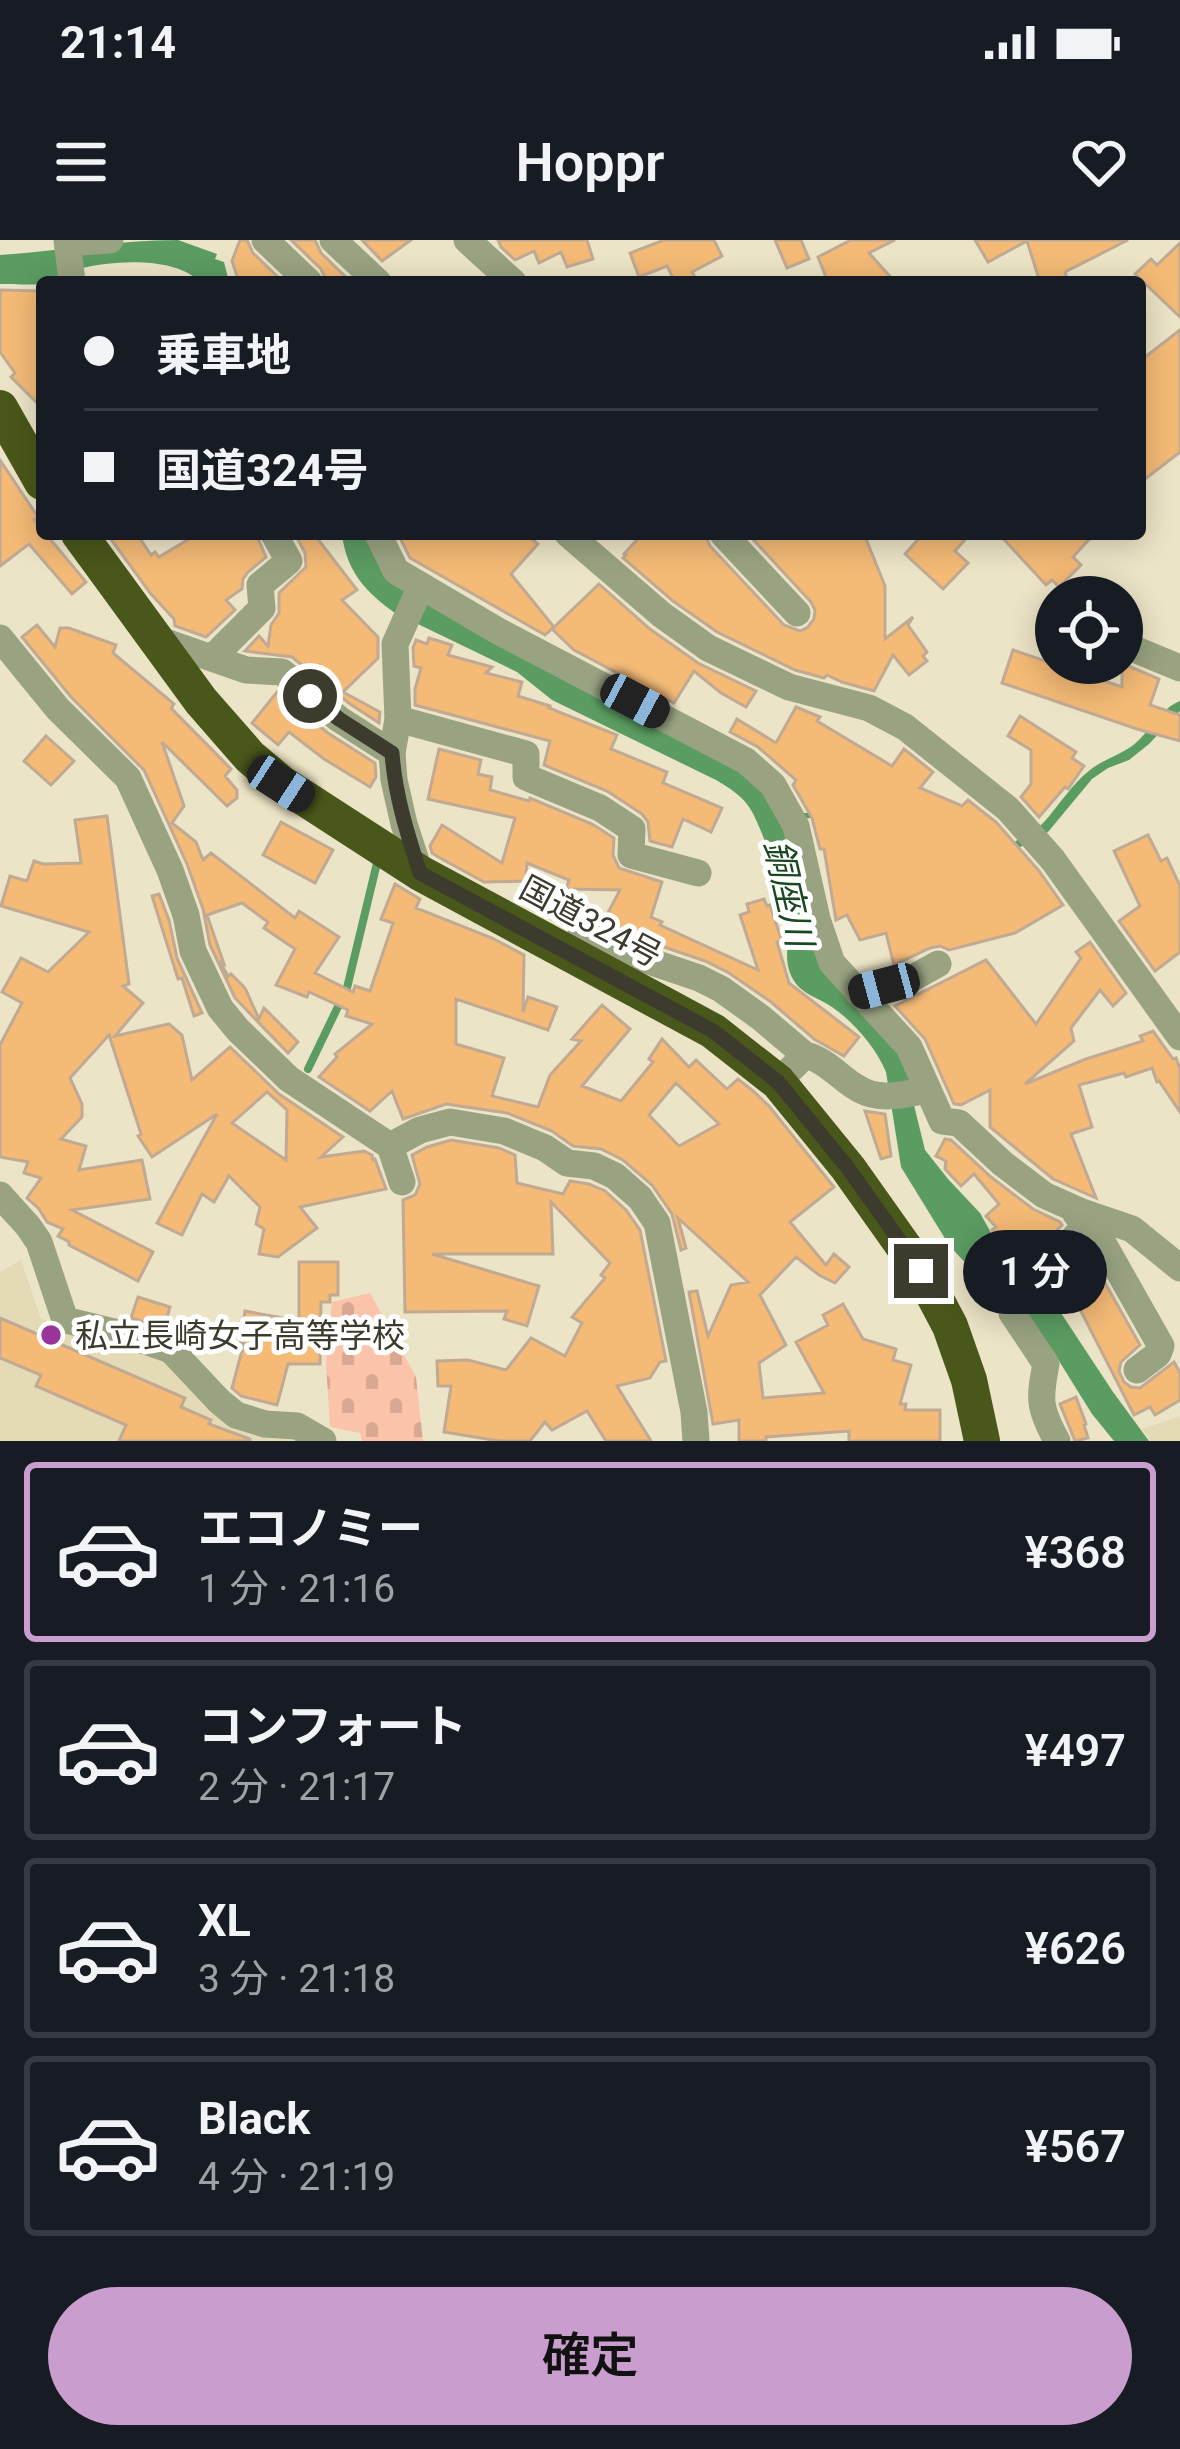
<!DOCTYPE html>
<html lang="ja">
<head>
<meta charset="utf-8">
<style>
	:root { --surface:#171b24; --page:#20242c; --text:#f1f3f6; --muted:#9ea1a6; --line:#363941; --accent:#c99dcd }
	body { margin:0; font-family:Roboto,"Noto Sans JP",sans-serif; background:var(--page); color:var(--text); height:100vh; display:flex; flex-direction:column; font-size:45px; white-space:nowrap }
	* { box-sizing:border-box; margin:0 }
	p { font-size:39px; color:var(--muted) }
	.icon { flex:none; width:66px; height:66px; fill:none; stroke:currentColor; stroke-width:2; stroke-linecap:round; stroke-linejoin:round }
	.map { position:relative; height:1201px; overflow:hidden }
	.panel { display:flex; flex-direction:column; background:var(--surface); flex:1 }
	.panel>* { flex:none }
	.top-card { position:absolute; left:36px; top:36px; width:1110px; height:264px; border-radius:12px; box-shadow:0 6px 30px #0003; display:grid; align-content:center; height:264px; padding:0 48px; background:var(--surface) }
	.buttons { position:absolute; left:1035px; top:336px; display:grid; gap:24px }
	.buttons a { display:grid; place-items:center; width:108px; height:108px; border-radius:50%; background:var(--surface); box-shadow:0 6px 30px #0003; font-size:60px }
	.end { position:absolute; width:54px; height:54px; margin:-27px; border:15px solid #3d3a2e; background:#fff; box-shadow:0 0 0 6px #fff }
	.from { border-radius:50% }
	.bubble { position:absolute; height:84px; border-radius:42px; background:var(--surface); box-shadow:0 6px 30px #0003; font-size:39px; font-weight:600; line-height:84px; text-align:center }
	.car { position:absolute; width:36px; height:72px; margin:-36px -18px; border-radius:15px; box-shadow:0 0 9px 3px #0007; background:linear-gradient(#222 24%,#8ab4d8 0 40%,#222 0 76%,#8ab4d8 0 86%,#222 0) }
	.top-card b { display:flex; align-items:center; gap:42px; height:114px; font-size:45px }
	.top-card b+b { border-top:3px solid var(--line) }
	.top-card i { width:30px; height:30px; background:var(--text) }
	ul { padding:21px 0 0; list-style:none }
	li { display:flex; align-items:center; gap:36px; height:180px; margin:0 24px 18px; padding:0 24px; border:6px solid var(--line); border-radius:12px }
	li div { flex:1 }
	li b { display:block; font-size:45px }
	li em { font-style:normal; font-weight:600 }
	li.current { border-color:var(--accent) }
	li>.icon { width:108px; height:108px; stroke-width:1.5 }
	.button { display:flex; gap:24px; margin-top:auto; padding:24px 48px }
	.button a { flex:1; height:138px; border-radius:72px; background:var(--accent); color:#111; font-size:48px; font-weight:600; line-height:138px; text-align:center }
	.status { display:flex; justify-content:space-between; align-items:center; height:84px; padding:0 60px; background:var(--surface); direction:ltr }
	.status svg { height:33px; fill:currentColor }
	header { display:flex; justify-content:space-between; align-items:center; height:156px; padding:0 48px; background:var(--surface); font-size:54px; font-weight:600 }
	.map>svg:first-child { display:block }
	.built { fill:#e4dab5 }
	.cemetery { fill:url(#cemetery-stones) }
	.water { fill:#5b9c62 }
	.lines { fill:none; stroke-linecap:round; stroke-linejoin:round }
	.stream { stroke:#5b9c62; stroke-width:8 }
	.building { fill:#f4ba76; stroke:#c0aa93; stroke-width:3; fill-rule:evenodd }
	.street { stroke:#99a382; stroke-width:27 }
	.highway { stroke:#4a571a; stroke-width:36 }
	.route { stroke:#3d3a2e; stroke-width:15 }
	.poi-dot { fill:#99349a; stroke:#fff; stroke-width:4.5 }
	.labels { text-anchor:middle; stroke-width:10; stroke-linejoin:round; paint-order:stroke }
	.street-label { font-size:33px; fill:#3d3a2e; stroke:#fff }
	.poi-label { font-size:33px; fill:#3d3a2e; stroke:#fff; text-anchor:start }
	.water-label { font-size:36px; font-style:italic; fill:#1a4821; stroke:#fff }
</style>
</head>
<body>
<div class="status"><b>21:14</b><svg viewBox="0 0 49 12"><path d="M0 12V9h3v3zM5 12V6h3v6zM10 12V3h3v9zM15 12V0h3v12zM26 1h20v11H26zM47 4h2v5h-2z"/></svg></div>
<header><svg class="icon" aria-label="menu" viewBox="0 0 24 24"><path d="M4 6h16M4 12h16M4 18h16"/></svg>Hoppr<svg class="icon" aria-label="heart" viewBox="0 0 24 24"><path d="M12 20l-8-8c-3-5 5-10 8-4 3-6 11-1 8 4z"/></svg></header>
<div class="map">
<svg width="1180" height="1201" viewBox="0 0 1180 1201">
	<defs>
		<pattern id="cemetery-stones" width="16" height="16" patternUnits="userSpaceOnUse" patternTransform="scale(3)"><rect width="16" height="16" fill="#fcc3ab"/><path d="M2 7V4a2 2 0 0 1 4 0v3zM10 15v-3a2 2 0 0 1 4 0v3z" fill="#d9a893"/></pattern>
	</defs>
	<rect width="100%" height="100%" fill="#ece4c6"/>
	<g class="built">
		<path d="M21 1020 41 1079 162 1112 225 1176 310 1201H0V1032Z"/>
		<path d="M1180 1176V1201H1151L1142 1189Z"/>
	</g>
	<path class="cemetery" d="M370 1053 416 1137 423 1201H362L360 1193 330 1187 326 1123 332 1062Z"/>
	<g class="water">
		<path d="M178 0 217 14 215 19 224 22 229 42H199C177 15 103 20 73 31 67 34 63 39 57 42 45 46 14 44 0 44V15C60 11 118 0 178 0Z"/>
		<path d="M342 294H372L377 311 735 522 795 573H815L1006 608C1018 598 1035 592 1045 581 1060 564 1072 544 1090 530 1105 518 1125 514 1139 500 1152 487 1162 468 1180 461V471L1149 504 1129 520 1108 528 1092 539 1048 592 1009 613 848 588 811 578 797 579 818 708 909 819 912 857 925 910 948 939 980 973 1010 1027 1035 1053 1061 1073 1113 1152 1149 1201H1114L1092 1174 1059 1121 1037 1092 1011 1068 999 1047 994 1048 999 1060 949 1005 901 927 886 832C876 808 854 782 832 767 816 756 798 754 790 733 784 717 789 702 789 686 790 667 762 588 751 570 743 556 729 548 716 540L552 460 517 432 395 373C365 352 346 330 342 294Z"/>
	</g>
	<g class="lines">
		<path class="stream" d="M308 829 347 748 377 623"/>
	</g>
	<g class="building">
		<path d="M240 0H247L253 13 283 42H239L232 21Z"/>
		<path d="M291 0H315L321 13 351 42H327L321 29Z"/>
		<path d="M362 0H411L382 21Z"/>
		<path d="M498 0H587L593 19 567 27 561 12 539 23 534 11 515 20 501 7Z"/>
		<path d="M664 0H714L722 16 692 32 698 42H675L667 26 639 37 630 13Z"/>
		<path d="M775 0H801L809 19 787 28Z"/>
		<path d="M851 0H895L869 13 895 42H828L818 17Z"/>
		<path d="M975 0H1128L1065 32 1068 42H1040L1027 1 988 22Z"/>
		<path d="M1180 3V77L1135 34 1151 19 1157 25Z"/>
		<path d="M0 50 42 51V168L11 137 15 133 0 112Z"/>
		<path d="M1180 90V212L1140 243V121Z"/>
		<path d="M0 220 38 277 34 280 42 290V294H46L86 342 72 354 29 304 0 326Z"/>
		<path d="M107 294H137L151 315 155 312 159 317 197 294H256L266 317 248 332 243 339 242 349 226 360 235 370 206 397 175 386 174 379 151 354Z"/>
		<path d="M295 294H314L357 350 342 360 378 397V418L343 452 380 472 379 483 350 464 292 417 245 411 259 396 268 406 271 385 279 373V353L306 327 305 313Z"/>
		<path d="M398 294H526L538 304 511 334 554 387 545 395 410 318Z"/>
		<path d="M642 294H705L710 306 784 385 800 391 808 387 814 379 815 370 811 362 748 294H864L885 346V399L913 377 908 385 927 412 923 416 927 421 909 435 893 415 874 451 842 442 827 435 824 438 795 430 717 392 673 361 623 318 626 315 624 314Z"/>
		<path d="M923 294H970L955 311 968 323 943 349 905 314Z"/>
		<path d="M999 294H1094L1073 317 1081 325 1059 347 1052 340 1046 345Z"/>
		<path d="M599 344 650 389 698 423 756 451 746 467 721 453 694 431 674 463 574 410 552 389Z"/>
		<path d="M37 385 55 407 60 388H69L116 405 113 413 174 464 171 468 231 529 225 536 237 550V558L227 566 162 502 184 566 172 583 196 602 203 620 211 613 295 678 299 671 339 697 315 733 353 752 355 746 370 751 393 683 381 679 395 644 420 659 416 668 492 698 524 715 523 772 528 757 557 767 548 790 456 759V804L504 818 492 856 538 867 550 835 581 801 572 799 602 765 630 789 582 846 621 861 653 822 649 819 662 799 689 827 696 820 727 849 738 839 753 851 769 866 834 947 790 982 826 1025 834 1014 849 1027 835 1043 819 1035 796 1017 760 1055 786 1105 759 1123 763 1158 824 1153 796 1102 828 1085 823 1075 843 1064 863 1099 896 1109 893 1120 911 1125 900 1164H906L905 1170H940V1201H849V1191L766 1197V1201H739V1180L713 1184 689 1052 697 1051 708 1096 731 1045 748 1042 678 978 686 1008 681 1010 672 974 652 945 623 920 601 909 573 906 552 891 507 873 446 864 403 879 392 851 370 871 319 837 337 817 335 814 372 784 346 776 348 770 309 752 307 757 276 745 295 709 264 688 268 682 242 663 207 675 224 724 220 722 228 736 231 734 245 748 259 779 264 768 298 802 288 813 235 758 210 705 203 669 187 624 144 530 71 457 22 397ZM676 843 719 884 679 906 649 875Z"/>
		<path d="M429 398 452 405 448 415 492 427 486 433 522 442 518 456 550 466 549 468 617 495 611 509 667 532 663 543 722 568 711 592 683 579 672 607 650 601 648 582 642 574 607 551 544 525 550 501 415 465V449L421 428 414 426 413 408 416 400 427 404Z"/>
		<path d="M1013 410 1122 447V423L1159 439 1150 465 1180 475V501L1137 489 1002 443Z"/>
		<path d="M277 452 328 493 375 523 376 537 370 547 324 519 289 492 278 505 252 483Z"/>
		<path d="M796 467 820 477 817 481 892 526 904 509 933 532 920 548 962 566 968 560 996 582 1039 631 1063 665 1015 693 949 710 940 706 930 708 894 725 886 693 860 700 847 675 836 680 824 609H820L812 578 793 545 796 540 758 507 730 492 737 479 776 503Z"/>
		<path d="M1020 476 1076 512 1072 518 1084 526 1068 549 1065 547 1039 577 1021 557 1031 544V510L1008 496Z"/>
		<path d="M46 496 74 521 51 545 24 521Z"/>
		<path d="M439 509 481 520 478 534 492 537 490 550 529 561 530 558 592 584 614 598 613 615 619 628 662 642 651 677 662 682 660 685 758 730 740 675 749 672 747 664 764 659 767 666 770 665 782 701 777 702 789 743 859 797 844 816 814 799 771 762 729 733 705 721 632 696 603 682 620 650 566 649 569 640 527 623 526 638 532 641 484 642 440 618 432 613 430 606 442 585 502 623 515 578 428 559Z"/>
		<path d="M107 576 129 744 123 746 143 763 115 796 169 784 182 795 192 840 230 807 279 854 343 897 321 917 364 911 372 915 373 920 375 919 386 949 300 967 317 988 278 1017 259 1014 264 989 256 984 260 967 229 936 214 962 202 954 182 995 157 983 217 874 152 917 138 896 141 894 109 795 70 838 82 864V877L61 899 86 906 79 930 142 920 150 959 72 970 153 1012 138 1041 69 1005V1002L58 996 63 989 47 982 39 969 27 958 41 938 24 933 28 922 0 917V805L22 763 2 752 21 718 48 732 89 692 1 666 10 636 27 641 34 621 43 624 81 623 75 580ZM267 852 287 870 286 920 232 883Z"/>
		<path d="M281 582 333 610 315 643 263 615Z"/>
		<path d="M1148 595 1161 621 1167 618 1180 646V712L1155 731 1119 681 1140 666 1114 611Z"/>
		<path d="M159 654 169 680 177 718 202 773 194 776 182 738 178 739 152 656Z"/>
		<path d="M1090 702 1126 753 1113 766 1100 750 1071 788 1074 801 1025 844 1086 819 1143 801 1140 796 1153 791 1173 819 1176 818 1180 829V872L1159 841 1157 842 1152 828 1126 837 1124 833 1079 845 1092 887 1071 894 1096 958 1053 939 990 887V850L961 865 954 864 925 799 895 766 986 720 1036 784 1081 718 1076 712Z"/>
		<path d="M865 871 885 874 891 916 881 919Z"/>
		<path d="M945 899 951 900 991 937 1033 969 1060 982 1062 985 1023 1026 992 990 996 987 986 976 999 964 974 934 961 946 945 929 946 921 936 916Z"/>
		<path d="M451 900 499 908 515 915 517 943 563 954 570 941 589 944 605 951 626 970 640 990 666 1121 660 1122 650 1138 617 1146 651 1201H606L587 1171 552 1190 545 1182 530 1201H499L444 1192 451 1146H438L437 1121 468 1120 506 1130 531 1098 565 1116 582 1083 572 1077 605 1038 601 1035 610 1023 551 962 553 1014H432L539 1046 527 1086 504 1079 507 1071 405 1072 403 960 415 955 420 944 412 915 427 907Z"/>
		<path d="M1087 1011 1140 1105 1121 1122 1119 1131 1124 1142 1131 1147 1140 1148 1174 1122 1180 1133V1160L1155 1175 1150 1167 1134 1175 1063 1036Z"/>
		<path d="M299 1022H338V1055H330V1062H321L320 1124H288L277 1165 241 1156 232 1148 244 1103H240L245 1071 299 1081Z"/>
		<path d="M138 1057 170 1067 164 1088 131 1078Z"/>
		<path d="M0 1078 185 1158 181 1167 211 1180 209 1184 250 1199V1201H119L126 1185 36 1146 41 1135 0 1118Z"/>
		<path d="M1076 1157 1086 1184 1084 1185 1088 1198 1075 1201 1060 1164Z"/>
	</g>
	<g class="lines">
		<g class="street">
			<path d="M67 0 72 42"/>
			<path d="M265 0 309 42"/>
			<path d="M333 0 378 42"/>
			<path d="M467 0 513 42"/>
			<path d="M68 3 110 0"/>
			<path d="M378 294 396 331 498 391 746 521 773 545 796 586 817 679 832 723 909 807 942 881 959 883 1002 923 1044 955 1082 972 1132 989 1180 1028"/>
			<path d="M568 294 662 375 708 408 789 447 869 468 905 487 1008 569 1053 620 1180 797"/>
			<path d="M723 294 797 373"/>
			<path d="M0 398 58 469 128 538 170 630 186 675 193 711 220 768 238 790 289 839 390 906 402 942"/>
			<path d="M154 398 246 430 282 432 339 479 392 513"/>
			<path d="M1122 404 1180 428"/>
			<path d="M213 417 262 368 260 345 289 321 274 294"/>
			<path d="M398 479 526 514V537L600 568 632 589 631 615 698 633"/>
			<path d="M420 633 404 584 394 540 392 513 398 479 395 404 421 346"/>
			<path d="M570 714 583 692 610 708 699 738 721 749 760 777 805 815"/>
			<path d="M858 753 909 740 938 724"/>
			<path d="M778 842 805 815C831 821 846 847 871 854 889 859 909 853 928 850"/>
			<path d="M390 906 420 890 450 882 504 891 545 908 567 923 594 926 615 936 640 958 657 983 694 1172 696 1201"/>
			<path d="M0 955 28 986 39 1002 65 1080 127 1095 171 1110 219 1161 236 1175 265 1184 297 1186 323 1201"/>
			<path d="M1076 974 1100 998 1161 1106 1158 1114 1137 1130"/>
			<path d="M1057 1201C1039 1168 1039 1160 1046 1124L1012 1073 1033 1042 1086 985"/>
		</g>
		<g class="highway">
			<path d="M0 168 42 242"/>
			<path d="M79 294 201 461 250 517 281 543 420 633 713 791 778 842 848 928 921 1031 950 1086 969 1140 982 1201"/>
		</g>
	</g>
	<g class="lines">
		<path class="route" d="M310 456 339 479 392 513C395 555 407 593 420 633L713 791 778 842 848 928 921 1031"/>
	</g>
	<circle class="poi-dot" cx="51" cy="1095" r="12"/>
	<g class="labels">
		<g class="street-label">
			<text transform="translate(591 681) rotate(28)" y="12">国道324号</text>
		</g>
		<g class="poi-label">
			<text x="75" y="1107">私立長崎女子高等学校</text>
		</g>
		<g class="water-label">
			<text transform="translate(789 653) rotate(77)" y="13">銅座川</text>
		</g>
	</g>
</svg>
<div class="buttons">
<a><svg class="icon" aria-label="locate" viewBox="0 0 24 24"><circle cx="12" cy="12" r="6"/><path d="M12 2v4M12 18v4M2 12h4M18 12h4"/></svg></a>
</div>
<i class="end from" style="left:310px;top:456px"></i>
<i class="end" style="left:921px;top:1031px"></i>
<div class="bubble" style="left:963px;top:990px;width:144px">1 分</div>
<i class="car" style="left:635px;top:461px;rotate:118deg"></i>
<i class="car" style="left:281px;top:544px;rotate:123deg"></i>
<i class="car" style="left:884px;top:746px;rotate:255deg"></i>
<div class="top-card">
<b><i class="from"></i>乗車地</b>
<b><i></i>国道324号</b>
</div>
</div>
<section class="panel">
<ul>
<li class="current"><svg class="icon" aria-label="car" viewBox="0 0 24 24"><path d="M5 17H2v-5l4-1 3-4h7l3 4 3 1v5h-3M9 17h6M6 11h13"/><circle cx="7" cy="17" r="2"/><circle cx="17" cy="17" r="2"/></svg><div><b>エコノミー</b><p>1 分 · 21:16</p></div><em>¥368</em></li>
<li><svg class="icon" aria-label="car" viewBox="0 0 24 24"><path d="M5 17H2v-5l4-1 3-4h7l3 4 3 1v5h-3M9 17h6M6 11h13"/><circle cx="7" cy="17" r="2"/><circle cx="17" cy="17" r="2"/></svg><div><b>コンフォート</b><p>2 分 · 21:17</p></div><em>¥497</em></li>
<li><svg class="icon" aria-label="car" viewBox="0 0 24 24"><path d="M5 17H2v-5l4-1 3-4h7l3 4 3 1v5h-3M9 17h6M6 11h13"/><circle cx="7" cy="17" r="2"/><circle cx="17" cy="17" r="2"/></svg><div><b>XL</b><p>3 分 · 21:18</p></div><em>¥626</em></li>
<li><svg class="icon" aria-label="car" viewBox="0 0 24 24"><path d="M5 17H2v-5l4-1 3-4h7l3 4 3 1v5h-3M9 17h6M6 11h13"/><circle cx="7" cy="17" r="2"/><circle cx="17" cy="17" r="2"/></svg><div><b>Black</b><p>4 分 · 21:19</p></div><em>¥567</em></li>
</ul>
<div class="button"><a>確定</a></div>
</section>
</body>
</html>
